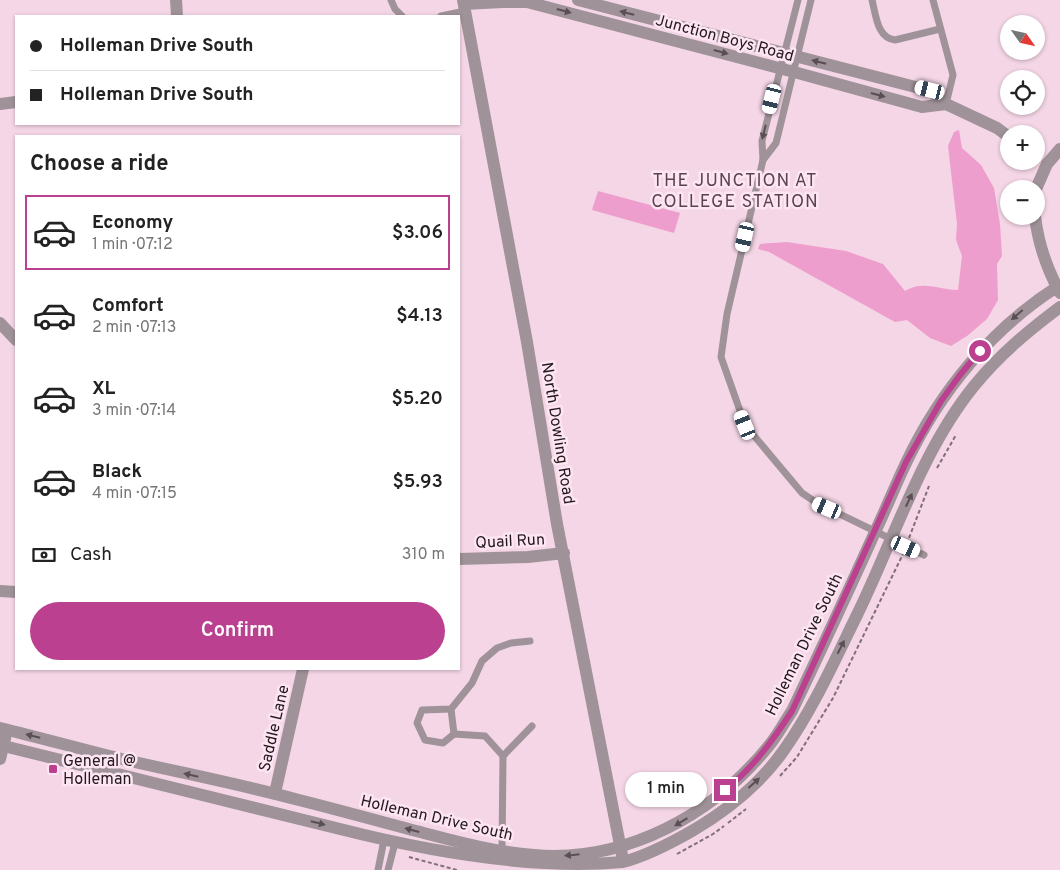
<!DOCTYPE html>
<html lang="en">
<head>
<meta charset="utf-8">
<style>
	:root { --surface:#fff; --page:#f2f2f2; --text:#222; --muted:#767676; --line:#e0e0e0; --accent:#bc4090 }
	body { margin:0; font-family:Overpass,sans-serif; background:var(--page); color:var(--text); height:100vh; display:flex; flex-direction:column; font-size:19px; white-space:nowrap }
	* { box-sizing:border-box; margin:0 }
	p { font-size:16px; color:var(--muted) }
	.icon { flex:none; width:28px; height:28px; fill:none; stroke:currentColor; stroke-width:2; stroke-linecap:round; stroke-linejoin:round }
	.map { position:relative; flex:1; overflow:hidden }
	.sheet { position:absolute; left:15px; top:135px; width:445px; height:535px; display:flex; flex-direction:column; background:var(--surface); border-radius:0px; box-shadow:0 1px 4px #0004 }
	.sheet>* { flex:none }
	.hud { position:absolute; left:15px; top:15px; width:445px; height:110px; border-radius:0px; box-shadow:0 1px 4px #0004; display:grid; align-content:center; height:110px; padding:0 15px; background:var(--surface) }
	.needle { width:32px; rotate:124deg }
	.fabs { position:absolute; left:1000px; top:15px; display:grid; gap:10px }
	.fabs a { display:grid; place-items:center; width:45px; height:45px; border-radius:50%; background:var(--surface); box-shadow:0 1px 4px #0004; font-size:25px }
	.end { position:absolute; width:22px; height:22px; margin:-11px; border:6px solid #bc4090; background:#fff; box-shadow:0 0 0 2px #fff }
	.from { border-radius:50% }
	.bubble { position:absolute; height:35px; border-radius:18px; background:var(--surface); box-shadow:0 1px 4px #0004; font-size:16px; font-weight:600; line-height:35px; text-align:center }
	.car { position:absolute; width:15px; height:30px; margin:-15px -8px; border-radius:6px; box-shadow:0 0 4px 1px #0007; background:linear-gradient(#fff 24%,#345 0 40%,#fff 0 76%,#345 0 86%,#fff 0) }
	.hud b { display:flex; align-items:center; gap:18px; height:48px; font-size:19px }
	.hud b+b { border-top:1px solid var(--line) }
	.hud i { width:12px; height:12px; background:var(--text) }
	ul { padding:0; list-style:none }
	li { display:flex; align-items:center; gap:15px; height:75px; margin:0 10px 8px; padding:0 5px; border:2px solid transparent; border-radius:0px }
	li div { flex:1 }
	li b { display:block; font-size:19px }
	li em { font-style:normal; font-weight:600 }
	li.on { border-color:var(--accent) }
	li>.icon { width:45px; height:45px; stroke-width:1.5 }
	h2 { padding:0 15px; font-size:22px; line-height:60px }
	.pay { display:flex; align-items:center; gap:12px; height:55px; padding:0 15px; font-size:19px }
	.pay p { margin-inline-start:auto }
	.action { display:flex; gap:10px; margin-top:auto; padding:10px 15px }
	.action a { flex:1; height:58px; border-radius:30px; background:var(--accent); color:#fff; font-size:20px; font-weight:600; line-height:58px; text-align:center }
	.map>svg:first-child { display:block }
	.water { fill:#ee9ecc }
	.lines { fill:none; stroke-linecap:round; stroke-linejoin:round }
	.path { stroke:#826e79; stroke-width:2; stroke-dasharray:4 2.5; stroke-linecap:butt }
	.service { stroke:#9f9299; stroke-width:7 }
	.minor { stroke:#9f9299; stroke-width:12 }
	.tertiary { stroke:#9f9299; stroke-width:12 }
	.oneway { fill:#5b4f55 }
	.route { stroke:#bc4090; stroke-width:6 }
	.poi-dot { fill:#bc4090; stroke:#fde5f2; stroke-width:2 }
	.labels { text-anchor:middle; stroke-width:5; stroke-linejoin:round; paint-order:stroke }
	.street-label { font-size:16px; fill:#23181e; stroke:#fde5f2 }
	.poi-label { font-size:16px; fill:#23181e; stroke:#fde5f2; text-anchor:start }
	.neighbourhood-label { font-size:18px; letter-spacing:1px; fill:#5b4351; stroke:#fde5f2 }
</style>
</head>
<body>
<div class="map">
<svg width="1060" height="870" viewBox="0 0 1060 870">
	<rect width="100%" height="100%" fill="#f4d6e6"/>
	<g class="water">
		<path d="M959 130 962 148 981 165 994 188 1000 224 1002 256 997 264 998 300 987 319 967 336 951 346 930 338 907 320 895 322 769 252 758 249 760 244 787 242 846 251 883 264 905 291C925 280 937 290 958 290L962 256 956 240 957 224 948 146 954 132Z"/>
		<path d="M598 191 680 213 674 233 592 210Z"/>
	</g>
	<g class="lines">
		<g class="path">
			<path d="M937 468 956 435"/>
			<path d="M909 538 929 486"/>
			<path d="M780 776 797 757 833 698 903 554"/>
			<path d="M728 823 746 809"/>
			<path d="M677 854 713 834 724 826"/>
			<path d="M409 857 457 870"/>
		</g>
		<g class="service">
			<path d="M391 0 395 9 402 16"/>
			<path d="M798 0 762 141 763 160 727 314 721 357 745 425 802 493 817 503 924 555"/>
			<path d="M872 0C876 15 877 38 895 40L940 29"/>
			<path d="M933 0 953 75 946 104"/>
			<path d="M441 16 465 11"/>
			<path d="M763 160 776 143 811 0"/>
			<path d="M530 641 511 643 497 648 482 661 472 683 451 709 422 710 417 723 425 740 443 743 454 734 485 736 503 756 532 726"/>
			<path d="M451 709 454 734"/>
			<path d="M502 851 503 756"/>
			<path d="M378 870 384 840"/>
			<path d="M388 870 395 843"/>
		</g>
		<g class="minor">
			<path d="M176 0 177 16"/>
			<path d="M578 0 931 91 946 104 997 128 1009 137"/>
			<path d="M464 4 503 2H527L794 72 922 107 946 104"/>
			<path d="M0 104 16 102"/>
			<path d="M1036 189 1047 164 1060 149"/>
			<path d="M1035 216C1038 243 1047 269 1060 293"/>
			<path d="M0 323 16 340"/>
			<path d="M459 559 528 557 564 553"/>
			<path d="M0 591 16 592"/>
			<path d="M0 759 7 730"/>
			<path d="M275 793 303 669"/>
		</g>
		<g class="tertiary">
			<path d="M463 0 527 342 557 524 622 855"/>
			<path d="M0 728C42 738 84 750 126 760 182 773 239 784 295 799 335 809 375 820 416 831 455 841 494 852 534 855 626 863 715 814 771 743 779 733 785 721 792 711 820 652 848 592 875 532 886 509 895 486 906 463 940 391 992 328 1060 285"/>
			<path d="M0 745C113 773 227 801 340 829 427 851 534 870 623 862 646 856 671 843 692 831 726 811 761 783 784 750 813 709 834 662 856 617 893 542 921 451 974 386 999 355 1028 331 1060 307"/>
		</g>
	</g>
	<defs><path id="oneway-solid" d="M-6-.8H1V-3.2L6.5 0L1 3.2V.8H-6Z" transform="scale(1.25)"/></defs>
	<g class="oneway">
		<use href="#oneway-solid" transform="translate(564 11) rotate(15)"/>
		<use href="#oneway-solid" transform="translate(627 13) rotate(-166)"/>
		<use href="#oneway-solid" transform="translate(721 52) rotate(15)"/>
		<use href="#oneway-solid" transform="translate(819 62) rotate(-166)"/>
		<use href="#oneway-solid" transform="translate(878 95) rotate(15)"/>
		<use href="#oneway-solid" transform="translate(764 132) rotate(104)"/>
		<use href="#oneway-solid" transform="translate(1017 315) rotate(139)"/>
		<use href="#oneway-solid" transform="translate(909 500) rotate(-65)"/>
		<use href="#oneway-solid" transform="translate(841 647) rotate(-63)"/>
		<use href="#oneway-solid" transform="translate(33 736) rotate(-166)"/>
		<use href="#oneway-solid" transform="translate(191 775) rotate(-167)"/>
		<use href="#oneway-solid" transform="translate(754 783) rotate(-42)"/>
		<use href="#oneway-solid" transform="translate(681 822) rotate(149)"/>
		<use href="#oneway-solid" transform="translate(318 823) rotate(14)"/>
		<use href="#oneway-solid" transform="translate(412 830) rotate(-165)"/>
		<use href="#oneway-solid" transform="translate(572 855) rotate(174)"/>
	</g>
	<g class="lines">
		<path class="route" d="M725 790C753 768 773 740 792 711L906 462 941 401 960 375 980 351"/>
	</g>
	<rect class="poi-dot" x="48" y="764" width="10" height="10" rx="2.5"/>
	<g class="labels">
		<g class="street-label">
			<text transform="translate(725 37) rotate(15)" y="6">Junction Boys Road</text>
			<text transform="translate(559 433) rotate(81)" y="6">North Dowling Road</text>
			<text transform="translate(510 540) rotate(-3)" y="6">Quail Run</text>
			<text transform="translate(803 644) rotate(-64)" y="6">Holleman Drive South</text>
			<text transform="translate(273 728) rotate(-77)" y="6">Saddle Lane</text>
			<text transform="translate(437 817) rotate(13)" y="6">Holleman Drive South</text>
		</g>
		<g class="poi-label">
			<text x="63" y="766">General @<tspan x="63" dy="18">Holleman</tspan></text>
		</g>
		<g class="neighbourhood-label">
			<text x="735" y="186">THE JUNCTION AT<tspan x="735" dy="21">COLLEGE STATION</tspan></text>
		</g>
	</g>
</svg>
<div class="fabs">
<a><svg class="needle" viewBox="-14 -14 28 28"><path d="M0-13l5 13h-10z" fill="#e53935"/><path d="M0 13l5-13h-10z" fill="#767676"/></svg></a>
<a><svg class="icon" aria-label="locate" viewBox="0 0 24 24"><circle cx="12" cy="12" r="6"/><path d="M12 2v4M12 18v4M2 12h4M18 12h4"/></svg></a>
<a>+</a>
<a>−</a>
</div>
<i class="end from" style="left:980px;top:351px"></i>
<i class="end" style="left:725px;top:790px"></i>
<div class="bubble" style="left:625px;top:772px;width:82px">1 min</div>
<i class="car" style="left:930px;top:90px;rotate:284deg"></i>
<i class="car" style="left:772px;top:99px;rotate:194deg"></i>
<i class="car" style="left:745px;top:237px;rotate:193deg"></i>
<i class="car" style="left:745px;top:425px;rotate:338deg"></i>
<i class="car" style="left:827px;top:508px;rotate:293deg"></i>
<i class="car" style="left:906px;top:547px;rotate:114deg"></i>
<div class="hud">
<b><i class="from"></i>Holleman Drive South</b>
<b><i></i>Holleman Drive South</b>
</div>
<section class="sheet">
<h2>Choose a ride</h2>
<ul>
<li class="on"><svg class="icon" aria-label="car" viewBox="0 0 24 24"><path d="M5 17H2v-5l4-1 3-4h7l3 4 3 1v5h-3M9 17h6M6 11h13"/><circle cx="7" cy="17" r="2"/><circle cx="17" cy="17" r="2"/></svg><div><b>Economy</b><p>1 min · 07:12</p></div><em>$3.06</em></li>
<li><svg class="icon" aria-label="car" viewBox="0 0 24 24"><path d="M5 17H2v-5l4-1 3-4h7l3 4 3 1v5h-3M9 17h6M6 11h13"/><circle cx="7" cy="17" r="2"/><circle cx="17" cy="17" r="2"/></svg><div><b>Comfort</b><p>2 min · 07:13</p></div><em>$4.13</em></li>
<li><svg class="icon" aria-label="car" viewBox="0 0 24 24"><path d="M5 17H2v-5l4-1 3-4h7l3 4 3 1v5h-3M9 17h6M6 11h13"/><circle cx="7" cy="17" r="2"/><circle cx="17" cy="17" r="2"/></svg><div><b>XL</b><p>3 min · 07:14</p></div><em>$5.20</em></li>
<li><svg class="icon" aria-label="car" viewBox="0 0 24 24"><path d="M5 17H2v-5l4-1 3-4h7l3 4 3 1v5h-3M9 17h6M6 11h13"/><circle cx="7" cy="17" r="2"/><circle cx="17" cy="17" r="2"/></svg><div><b>Black</b><p>4 min · 07:15</p></div><em>$5.93</em></li>
</ul>
<div class="pay"><svg class="icon" aria-label="cash" viewBox="0 0 24 24"><path d="M3 7h18v10H3z"/><circle cx="12" cy="12" r="2"/></svg>Cash<p>310 m</p></div>
<div class="action"><a>Confirm</a></div>
</section>
</div>
</body>
</html>
